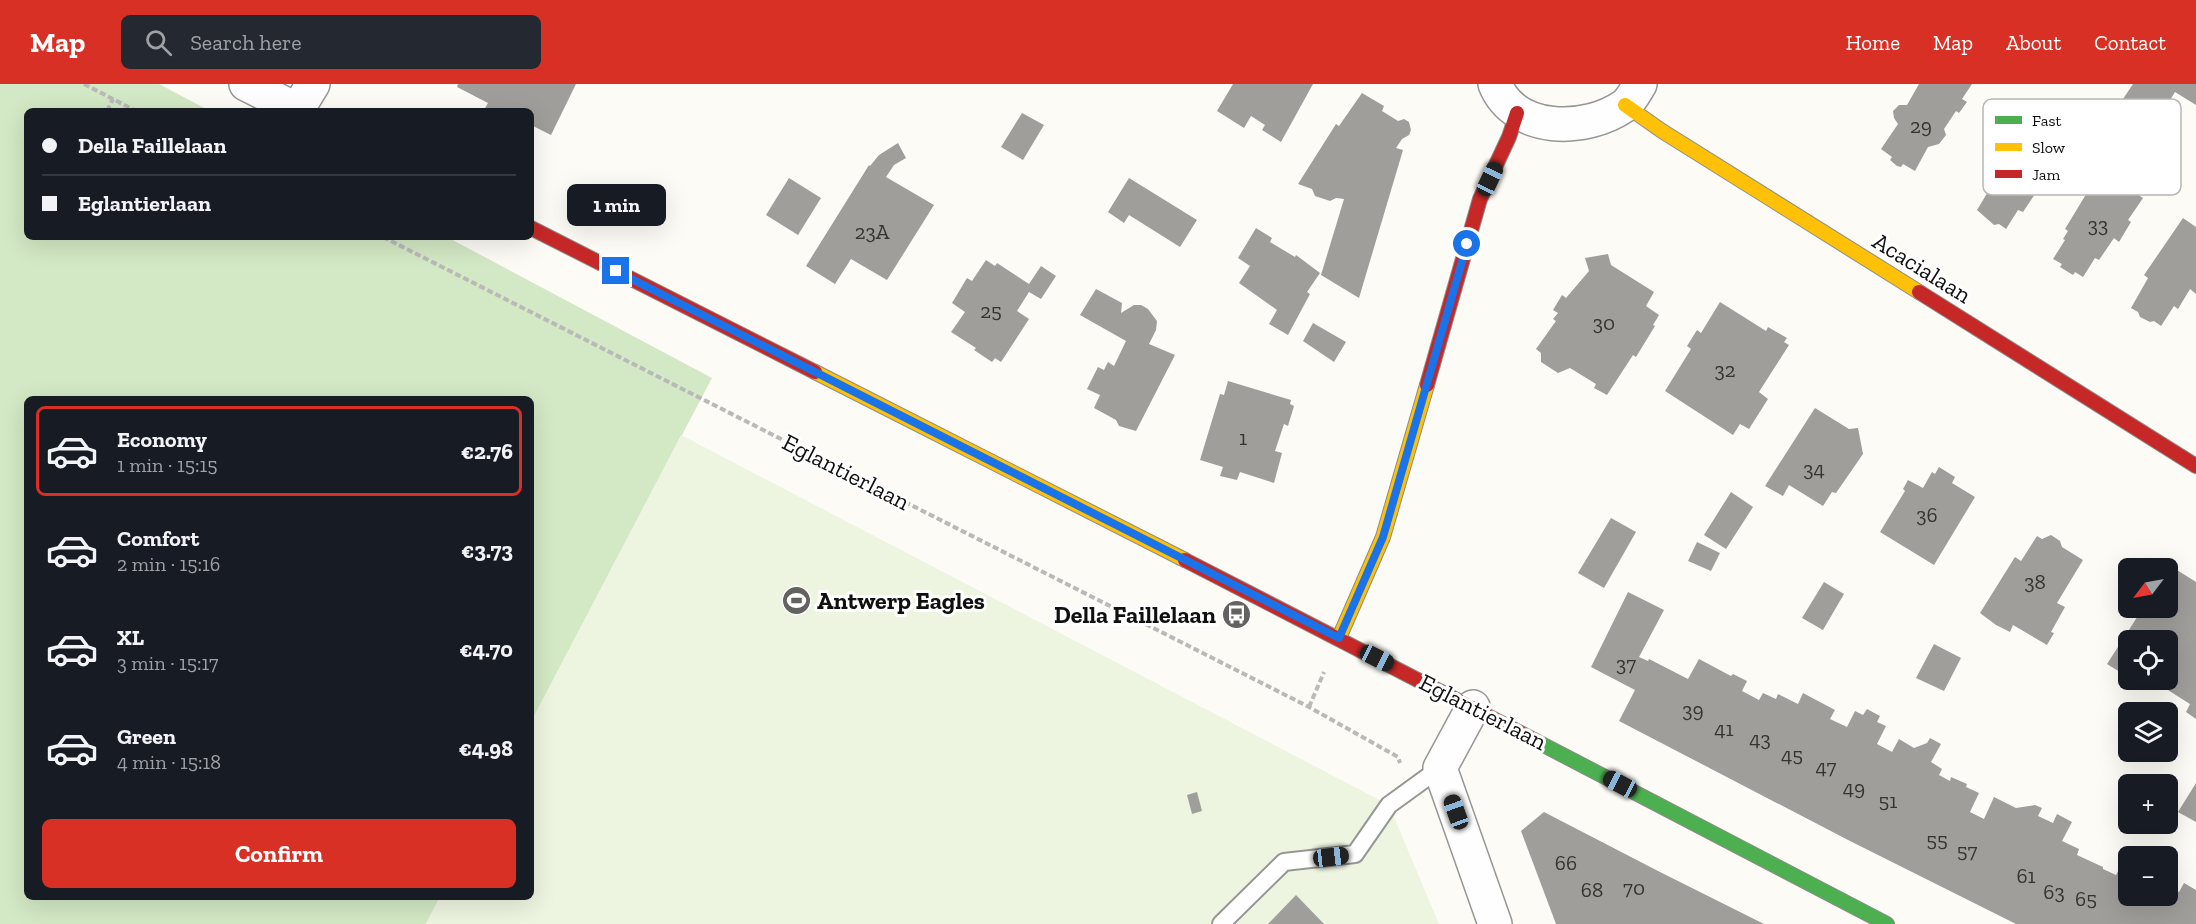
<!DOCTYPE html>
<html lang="en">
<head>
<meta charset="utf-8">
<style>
	:root { --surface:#171b24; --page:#242831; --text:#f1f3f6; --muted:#9ea1a6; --line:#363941; --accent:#d93025 }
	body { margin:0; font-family:"Zilla Slab",serif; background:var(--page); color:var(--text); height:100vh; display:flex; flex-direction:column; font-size:22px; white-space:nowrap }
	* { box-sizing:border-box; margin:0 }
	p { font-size:20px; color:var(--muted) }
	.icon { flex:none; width:33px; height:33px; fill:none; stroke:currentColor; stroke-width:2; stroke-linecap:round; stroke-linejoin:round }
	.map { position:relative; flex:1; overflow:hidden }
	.panel { position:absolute; left:24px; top:312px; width:510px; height:504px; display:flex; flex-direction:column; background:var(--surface); border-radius:9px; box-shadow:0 6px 24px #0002 }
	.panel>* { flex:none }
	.hud { position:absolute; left:24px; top:24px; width:510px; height:132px; border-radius:9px; box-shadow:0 6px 24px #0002; display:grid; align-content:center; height:132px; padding:0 18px; background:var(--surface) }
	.needle { width:39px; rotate:238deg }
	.fabs { position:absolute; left:2118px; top:474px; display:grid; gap:12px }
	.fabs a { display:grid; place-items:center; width:60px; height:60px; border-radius:9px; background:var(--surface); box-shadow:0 6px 24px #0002; font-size:30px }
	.end { position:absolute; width:27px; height:27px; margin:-14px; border:8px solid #1a73e8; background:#fff; box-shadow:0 0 0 3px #fff }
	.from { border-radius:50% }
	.bubble { position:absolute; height:42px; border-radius:9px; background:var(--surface); box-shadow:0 6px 24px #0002; font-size:20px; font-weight:800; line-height:42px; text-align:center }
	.car { position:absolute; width:18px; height:36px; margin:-18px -9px; border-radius:8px; box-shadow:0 0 4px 2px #0007; background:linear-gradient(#222 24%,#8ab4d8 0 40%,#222 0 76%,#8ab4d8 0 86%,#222 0) }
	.hud b { display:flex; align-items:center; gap:21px; height:57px; font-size:22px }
	.hud b+b { border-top:2px solid var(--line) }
	.hud i { width:15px; height:15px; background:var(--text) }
	ul { padding:10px 0 0; list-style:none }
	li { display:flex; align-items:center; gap:18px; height:90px; margin:0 12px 9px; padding:0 6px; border:3px solid transparent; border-radius:9px }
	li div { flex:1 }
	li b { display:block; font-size:22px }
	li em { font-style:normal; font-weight:800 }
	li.selected { border-color:var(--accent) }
	li>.icon { width:54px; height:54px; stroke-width:1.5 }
	.button { display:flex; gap:12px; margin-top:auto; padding:12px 18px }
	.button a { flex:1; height:69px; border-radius:9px; background:var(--accent); color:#fff; font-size:24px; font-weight:800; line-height:69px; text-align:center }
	header { display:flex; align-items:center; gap:36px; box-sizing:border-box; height:84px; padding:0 30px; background:var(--accent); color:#fff }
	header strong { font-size:28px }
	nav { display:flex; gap:33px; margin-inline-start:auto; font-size:21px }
	.search { width:420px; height:54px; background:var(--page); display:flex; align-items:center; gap:15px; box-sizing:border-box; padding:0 21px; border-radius:9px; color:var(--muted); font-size:22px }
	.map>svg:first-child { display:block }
	.forest { fill:#d3e8c4 }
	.pitch { fill:#edf5e0 }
	.building { fill:#a09e9b }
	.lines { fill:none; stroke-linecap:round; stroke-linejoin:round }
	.lane-casing { stroke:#969694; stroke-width:20 }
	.street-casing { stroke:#969694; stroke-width:36 }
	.fast-casing { stroke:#8d8c8a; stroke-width:16 }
	.slow-casing { stroke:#8d8c8a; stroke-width:16 }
	.jam-casing { stroke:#8d8c8a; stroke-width:16 }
	.path { stroke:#b9b9b8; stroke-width:4; stroke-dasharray:6 3; stroke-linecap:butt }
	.lane { stroke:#fffefe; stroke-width:16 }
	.street { stroke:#fffefe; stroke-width:33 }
	.fast { stroke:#4caf50; stroke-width:14 }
	.slow { stroke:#ffc107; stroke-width:14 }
	.jam { stroke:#c62828; stroke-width:14 }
	.route { stroke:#1a73e8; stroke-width:8 }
	.labels { text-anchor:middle; stroke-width:6; stroke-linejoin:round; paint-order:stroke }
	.number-label { font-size:21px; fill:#343433 }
	.street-label { font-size:24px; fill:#101010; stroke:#fff }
	.poi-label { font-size:24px; font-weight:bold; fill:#101010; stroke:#fff; text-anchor:start }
	.key { fill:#fff; stroke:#b7b7b7; stroke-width:1.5 }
	.key-label { font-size:16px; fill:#101010 }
</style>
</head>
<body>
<header>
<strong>Map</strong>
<div class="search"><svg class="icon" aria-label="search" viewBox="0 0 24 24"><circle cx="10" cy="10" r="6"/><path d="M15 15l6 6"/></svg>Search here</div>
<nav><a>Home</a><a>Map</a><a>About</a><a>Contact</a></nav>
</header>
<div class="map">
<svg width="2196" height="840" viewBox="0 0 2196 840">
	<rect width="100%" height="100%" fill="#fcfbf6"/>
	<path class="forest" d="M0 0H159L210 27H27V153H447L712 294 531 638V315H27V813H440L426 840H0Z"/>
	<path class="pitch" d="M681 351 1389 721 1439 840H426L440 813H531V638Z"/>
	<g class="building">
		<path d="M458 0H576L551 51 531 41V27H486L484 26 488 19 457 3Z"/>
		<path d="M1233 0H1313L1281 58 1262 46 1265 41 1251 32 1244 44 1217 27Z"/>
		<path d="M1919 0H1972L1962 15 1967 18 1959 29 1956 27 1944 45 1946 51 1939 60 1928 63 1915 87 1903 80 1901 83 1897 82 1890 76 1892 73 1881 65 1898 40 1894 34 1893 27 1899 21H1907Z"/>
		<path d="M2133 0H2196V21L2175 8 2157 37 2123 15Z"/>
		<path d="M1362 9 1384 22 1382 27 1398 37 1404 35 1409 38 1411 46 1409 51 1402 55 1396 64 1403 66 1359 214 1321 191 1344 115 1336 114 1330 117 1315 112 1312 105 1298 100 1336 40 1339 42Z"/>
		<path d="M2034 19 2075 47 2065 63 2071 67 2043 111 2037 107 2023 128 2018 126 2006 145 1999 140 1994 141 1977 126 2016 61 2009 56Z"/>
		<path d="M1022 29 1044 41 1023 76 1001 63Z"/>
		<path d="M898 59 906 74 894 81 886 93 934 121 887 196 851 175 835 200 806 182 869 81 870 82 879 71Z"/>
		<path d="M2092 93 2111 105 2116 97 2143 114 2128 136 2131 138 2119 158 2114 154 2099 176 2095 174 2083 193 2075 188 2073 191 2060 183 2062 180 2053 175 2065 156 2063 155 2068 147 2065 145 2088 107 2085 105Z"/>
		<path d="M789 94 821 114 798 151 766 131Z"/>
		<path d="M1129 94 1197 136 1180 163 1129 131 1124 139 1108 128Z"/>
		<path d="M2183 134 2196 143V210L2190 205 2178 225 2174 222 2161 242 2154 237 2150 238 2140 233 2138 228 2131 224 2148 194 2144 191Z"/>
		<path d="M1256 144 1272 154 1270 158 1295 173 1296 171 1320 189 1307 208 1310 210 1288 251 1269 240 1277 226 1239 199 1250 182 1238 174Z"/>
		<path d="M1608 170 1611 181 1654 208 1646 222 1659 231 1653 241 1655 242 1636 273 1633 271 1607 311 1594 304 1596 300 1570 284 1558 289 1541 278V269L1536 265 1556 237 1553 235 1558 229 1553 226 1562 211 1566 214 1589 187 1585 174Z"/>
		<path d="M986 176 995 182 997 179 1029 200 1041 182 1056 192 1041 215 1029 208 1017 227 1029 235 1001 278 995 274 992 278 974 266 976 264 951 248 965 228 952 219 967 194 972 197Z"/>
		<path d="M1096 205 1122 219 1121 229 1134 221H1141L1148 225 1157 237 1156 246 1149 260 1175 271 1136 347 1119 342 1116 336 1094 324 1100 311 1087 305 1098 283 1104 286 1108 278 1114 282 1126 257 1080 231Z"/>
		<path d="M1720 218 1766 247 1768 243 1787 254 1784 258 1789 261 1759 308 1768 315 1749 345 1740 340 1733 351 1665 307 1691 265 1687 262 1697 246 1701 249Z"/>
		<path d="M1313 239 1346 258 1334 278 1303 257Z"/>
		<path d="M1228 297 1291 316 1290 320 1294 322 1288 342 1284 340 1275 367 1282 369 1274 399 1240 388 1237 396 1220 392 1223 383 1200 376 1220 310 1224 311Z"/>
		<path d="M1815 324 1849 345 1858 344 1863 370 1836 409 1832 408 1823 422 1789 401 1783 412 1765 402Z"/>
		<path d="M1939 383 1955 393 1952 399 1975 413 1934 481 1880 448 1905 407 1903 405 1908 396 1923 404 1932 388 1935 390Z"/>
		<path d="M1731 408 1753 423 1726 465 1704 451Z"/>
		<path d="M1611 434 1636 448 1604 504 1578 489Z"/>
		<path d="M2051 451 2060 457 2062 463 2083 476 2057 519 2065 523 2051 548 2054 549 2047 561 2013 541 2010 548 1996 541 1980 529 2015 473 2021 477 2037 452 2042 455Z"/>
		<path d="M1697 458 1720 469 1711 487 1688 477Z"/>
		<path d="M2169 481 2196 498V635L2186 628 2190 620 2152 596H2168V556H2128V593L2107 580 2143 524H2168V484Z"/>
		<path d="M1824 498 1844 510 1823 546 1802 534Z"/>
		<path d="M1628 508 1664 526 1639 573 1648 577 1649 575 1688 595 1699 575 1731 592 1733 590 1747 597 1742 607 1759 616 1763 609 1776 615 1778 610 1798 620 1803 609 1835 626 1830 635 1847 643 1855 627 1863 631 1867 625 1880 632 1877 638 1886 642 1877 660 1892 668 1899 655 1914 664 1927 659 1930 654 1941 660 1931 678 1942 685 1939 691 1950 697 1951 693 1967 700 1966 703 1979 709 1970 728 1984 735 1994 713 2016 724 2035 721 2042 724 2038 732 2053 739 2057 730 2072 738 2062 757 2079 765 2077 771 2103 783V785L2116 791 2128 768V770L2133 772H2128V812H2168V802L2179 808 2184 799 2196 806V840H2016L1848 756 1619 637 1635 606 1591 583Z"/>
		<path d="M1934 560 1961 574 1944 607 1916 594Z"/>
		<path d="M2196 699V738L2178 728Z"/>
		<path d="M1197 708 1202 727 1192 730 1187 711Z"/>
		<path d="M1544 728 1658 787 1764 840H1556L1521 747Z"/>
		<path d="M2147 762 2163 770 2162 772H2142Z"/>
		<path d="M1296 811 1324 840H1268Z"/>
	</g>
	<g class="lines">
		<defs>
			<path id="lane" d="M1221 840 1284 778 1355 770 1389 721 1440 684"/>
			<g id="street">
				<path d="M246 0 299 27"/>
				<path d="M1495 0C1515 49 1585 49 1624 22 1630 18 1636 7 1640 0"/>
				<path d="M297 26 313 0"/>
				<path d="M1473 623 1440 684 1495 840"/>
			</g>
			<path id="fast" d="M1534 656 1887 840"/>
			<g id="slow">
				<path d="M1625 21 1662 47 1919 208"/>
				<path d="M815 288 1185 476"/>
				<path d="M1339 554 1383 453 1427 301"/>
			</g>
			<g id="jam">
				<path d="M531 144 815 288"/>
				<path d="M1919 208 2196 382"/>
				<path d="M1427 301 1480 115 1509 53 1517 29"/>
				<path d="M1185 476 1534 656"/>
			</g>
		</defs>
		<use href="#lane" class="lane-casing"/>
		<use href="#street" class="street-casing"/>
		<use href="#fast" class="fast-casing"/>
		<use href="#slow" class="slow-casing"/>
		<use href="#jam" class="jam-casing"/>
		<g class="path">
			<path d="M84 0 136 27"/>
			<path d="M107 27 113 15"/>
			<path d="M383 153 1309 623 1398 673 1400 679"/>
			<path d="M1309 623 1324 588"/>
		</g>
		<use href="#lane" class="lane"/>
		<use href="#street" class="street"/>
		<use href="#fast" class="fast"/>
		<use href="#slow" class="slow"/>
		<use href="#jam" class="jam"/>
	</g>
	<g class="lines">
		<path class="route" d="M616 187 1339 554 1383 453 1467 160"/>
	</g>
	<defs>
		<symbol id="stadium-disc" viewBox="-11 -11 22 22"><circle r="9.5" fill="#636260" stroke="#fff"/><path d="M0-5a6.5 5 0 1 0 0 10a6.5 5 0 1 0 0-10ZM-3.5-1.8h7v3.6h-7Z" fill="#fff"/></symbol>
		<symbol id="bus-disc" viewBox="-11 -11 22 22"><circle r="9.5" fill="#636260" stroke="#fff"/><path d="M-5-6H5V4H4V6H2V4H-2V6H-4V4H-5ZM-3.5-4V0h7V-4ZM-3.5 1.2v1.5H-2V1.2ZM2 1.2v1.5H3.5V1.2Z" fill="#fff"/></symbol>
	</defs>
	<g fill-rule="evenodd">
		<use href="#stadium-disc" x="780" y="500" width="33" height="33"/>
		<use href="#bus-disc" x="1220" y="514" width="33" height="33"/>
	</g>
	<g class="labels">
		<g class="number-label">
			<text x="1921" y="49">29</text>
			<text x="2098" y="148">33</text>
			<text x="872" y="155">23A</text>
			<text x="991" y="234">25</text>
			<text x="1604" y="246">30</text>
			<text x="1725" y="293">32</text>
			<text x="1243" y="361">1</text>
			<text x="1814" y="392">34</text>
			<text x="1927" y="438">36</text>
			<text x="2035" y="505">38</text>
			<text x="1626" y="587">37</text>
			<text x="1693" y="633">39</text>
			<text x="1724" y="652">41</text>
			<text x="1760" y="662">43</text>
			<text x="1792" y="678">45</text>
			<text x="1826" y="690">47</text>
			<text x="1854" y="711">49</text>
			<text x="1888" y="724">51</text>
			<text x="1937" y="763">55</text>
			<text x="1967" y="774">57</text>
			<text x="1566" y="786">66</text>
			<text x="2026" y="799">61</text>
			<text x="1634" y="811">70</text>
			<text x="1592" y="813">68</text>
			<text x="2054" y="815">63</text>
			<text x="2086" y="822">65</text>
		</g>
		<g class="street-label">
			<text transform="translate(1922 184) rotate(32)" y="8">Acacialaan</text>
			<text transform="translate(846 388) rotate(27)" y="8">Eglantierlaan</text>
			<text transform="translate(1483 628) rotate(27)" y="8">Eglantierlaan</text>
		</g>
		<g class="poi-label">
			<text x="817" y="525">Antwerp Eagles</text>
			<text x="1216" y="539" text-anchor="end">Della Faillelaan</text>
		</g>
	</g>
	<rect x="1983" y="15" width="198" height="96" rx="9" class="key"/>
	<rect x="1995" y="32" width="27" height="8" fill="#4caf50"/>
	<rect x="1995" y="59" width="27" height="8" fill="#ffc107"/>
	<rect x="1995" y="86" width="27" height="8" fill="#c62828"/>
	<g class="key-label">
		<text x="2032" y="42">Fast</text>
		<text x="2032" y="69">Slow</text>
		<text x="2032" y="96">Jam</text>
	</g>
</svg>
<div class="fabs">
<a><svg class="needle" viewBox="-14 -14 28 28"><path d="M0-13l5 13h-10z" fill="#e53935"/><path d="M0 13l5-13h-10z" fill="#9ea1a6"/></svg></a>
<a><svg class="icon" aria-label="locate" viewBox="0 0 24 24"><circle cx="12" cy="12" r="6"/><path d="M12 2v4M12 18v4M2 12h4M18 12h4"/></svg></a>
<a><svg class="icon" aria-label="layers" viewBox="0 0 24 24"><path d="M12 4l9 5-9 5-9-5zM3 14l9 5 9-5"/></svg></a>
<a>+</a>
<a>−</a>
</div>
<i class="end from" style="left:1467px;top:160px"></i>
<i class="end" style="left:616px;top:187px"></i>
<div class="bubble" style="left:567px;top:100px;width:99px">1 min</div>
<i class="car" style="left:1490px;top:95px;rotate:25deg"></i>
<i class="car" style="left:1377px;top:574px;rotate:117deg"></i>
<i class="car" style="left:1620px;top:700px;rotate:298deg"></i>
<i class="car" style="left:1456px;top:728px;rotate:340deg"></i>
<i class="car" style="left:1331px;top:773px;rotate:83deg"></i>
<div class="hud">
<b><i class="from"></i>Della Faillelaan</b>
<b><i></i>Eglantierlaan</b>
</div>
<section class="panel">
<ul>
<li class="selected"><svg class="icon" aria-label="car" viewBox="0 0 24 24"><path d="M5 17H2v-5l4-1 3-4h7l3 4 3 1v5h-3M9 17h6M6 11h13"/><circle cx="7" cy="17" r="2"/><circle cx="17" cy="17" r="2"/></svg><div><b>Economy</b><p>1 min · 15:15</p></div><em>€2.76</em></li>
<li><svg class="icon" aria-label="car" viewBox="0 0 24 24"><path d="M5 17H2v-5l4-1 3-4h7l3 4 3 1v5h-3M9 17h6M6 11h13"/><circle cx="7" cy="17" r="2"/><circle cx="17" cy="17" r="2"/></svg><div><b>Comfort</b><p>2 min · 15:16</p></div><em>€3.73</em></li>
<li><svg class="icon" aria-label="car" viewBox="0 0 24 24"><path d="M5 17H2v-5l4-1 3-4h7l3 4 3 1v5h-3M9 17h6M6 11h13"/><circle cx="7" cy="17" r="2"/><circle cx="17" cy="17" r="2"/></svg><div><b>XL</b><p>3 min · 15:17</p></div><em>€4.70</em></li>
<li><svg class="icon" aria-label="car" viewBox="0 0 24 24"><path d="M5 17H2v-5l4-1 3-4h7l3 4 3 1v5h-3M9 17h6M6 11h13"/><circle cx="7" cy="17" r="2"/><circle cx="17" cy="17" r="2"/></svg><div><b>Green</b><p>4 min · 15:18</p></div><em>€4.98</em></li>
</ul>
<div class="button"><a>Confirm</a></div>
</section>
</div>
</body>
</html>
